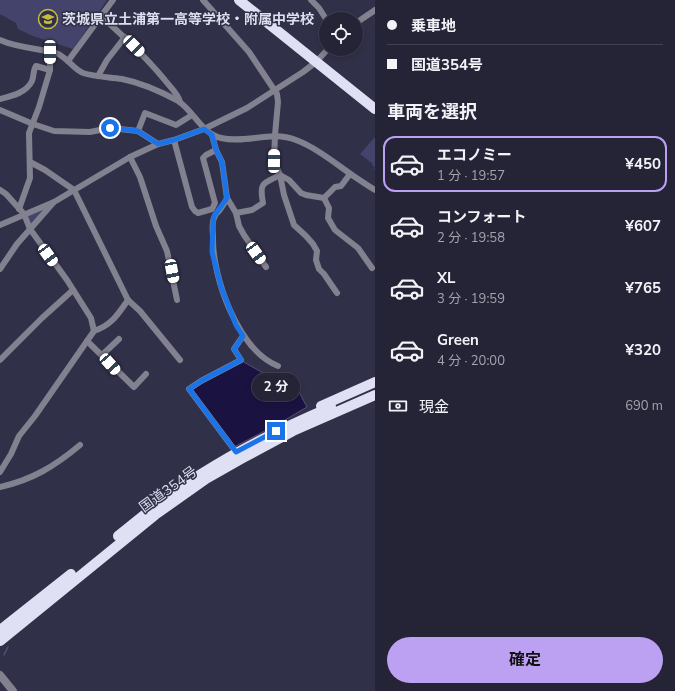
<!DOCTYPE html>
<html lang="ja">
<head>
<meta charset="utf-8">
<style>
	:root { --surface:#252437; --page:#2d2c3f; --text:#f1f3f6; --muted:#a3a4ad; --line:#424152; --accent:#bca0f2 }
	body { margin:0; font-family:"Nunito Sans","Noto Sans JP",sans-serif; background:var(--page); color:var(--text); height:100vh; display:flex; flex-direction:column; font-size:15px; white-space:nowrap }
	* { box-sizing:border-box; margin:0 }
	p { font-size:13px; color:var(--muted) }
	.icon { flex:none; width:22px; height:22px; fill:none; stroke:currentColor; stroke-width:2; stroke-linecap:round; stroke-linejoin:round }
	.map { position:relative; flex:1; overflow:hidden }
	.side { display:flex; flex-direction:column; background:var(--surface); width:300px }
	.side>* { flex:none }
	.hud { display:grid; align-content:center; height:88px; padding:0 12px; background:var(--surface) }
	.tools { position:absolute; left:319px; top:12px; display:grid; gap:8px }
	.tools a { display:grid; place-items:center; width:44px; height:44px; border-radius:50%; background:var(--surface); box-shadow:0 2px 6px #0003,0 0 0 1px var(--line); font-size:20px }
	.end { position:absolute; width:18px; height:18px; margin:-9px; border:5px solid #1a73e8; background:#fff; box-shadow:0 0 0 2px #fff }
	.from { border-radius:50% }
	.bubble { position:absolute; height:28px; border-radius:14px; background:var(--surface); box-shadow:0 2px 6px #0003,0 0 0 1px var(--line); font-size:13px; font-weight:700; line-height:28px; text-align:center }
	.car { position:absolute; width:12px; height:24px; margin:-12px -6px; border-radius:5px; box-shadow:0 0 3px 1px #0007; background:linear-gradient(#fff 24%,#345 0 40%,#fff 0 76%,#345 0 86%,#fff 0) }
	.hud b { display:flex; align-items:center; gap:14px; height:38px; font-size:15px }
	.hud b+b { border-top:1px solid var(--line) }
	.hud i { width:10px; height:10px; background:var(--text) }
	ul { padding:0; list-style:none }
	li { display:flex; align-items:center; gap:12px; height:56px; margin:0 8px 6px; padding:0 4px; border:2px solid transparent; border-radius:12px }
	li div { flex:1 }
	li b { display:block; font-size:15px }
	li em { font-style:normal; font-weight:700 }
	li.on { border-color:var(--accent) }
	li>.icon { width:36px; height:36px; stroke-width:1.5 }
	h2 { padding:0 12px; font-size:18px; line-height:48px }
	.pay { display:flex; align-items:center; gap:10px; height:44px; padding:0 12px; font-size:15px }
	.pay p { margin-inline-start:auto }
	.button { display:flex; gap:8px; margin-top:auto; padding:8px 12px }
	.button a { flex:1; height:46px; border-radius:24px; background:var(--accent); color:#111; font-size:16px; font-weight:700; line-height:46px; text-align:center }
	main { display:flex; flex:1; min-height:0 }
	.map>svg:first-child { display:block }
	.green { fill:#44436b }
	.water { fill:#1a1341; stroke:#545075 }
	.lines { fill:none; stroke-linecap:round; stroke-linejoin:round }
	.stream { stroke:#545075; stroke-width:1.5 }
	.minor { stroke:#81818f; stroke-width:6 }
	.tertiary { stroke:#81818f; stroke-width:8 }
	.trunk { stroke:#e0e0f4; stroke-width:10 }
	.route { stroke:#1a73e8; stroke-width:5 }
	.labels { text-anchor:middle; stroke-width:3; stroke-linejoin:round; paint-order:stroke }
	.poi-label { font-size:14px; font-weight:bold; fill:#dddeee; stroke:#313049; text-anchor:start }
	.street-label { font-size:14px; fill:#dddeee; stroke:#313049 }
</style>
</head>
<body>
<main>
<div class="map">
<svg width="375" height="691" viewBox="0 0 375 691">
	<rect width="100%" height="100%" fill="#313049"/>
	<g class="green">
		<path d="M0 0H107L73 49 33 36 18 29 16 23 0 14Z"/>
		<path d="M375 137V170L374 169 375 167 372 165 373 164 360 154Z"/>
		<path d="M51 204 31 227 26 215Z"/>
	</g>
	<path class="water" d="M242 361 270 377 292 379 307 407 280 423 234 447 190 390Z"/>
	<g class="lines">
		<path class="stream" d="M4 655 8 647"/>
		<g class="minor">
			<path d="M203 0 249 52 277 94 278 102 275 135 274 161 280 175 284 195 294 225 306 236 313 244 317 251 316 260 319 269 324 274 337 293"/>
			<path d="M311 0 319 8 326 19"/>
			<path d="M101 16C123 36 145 56 164 79 170 87 178 93 180 102"/>
			<path d="M356 23 375 10"/>
			<path d="M0 40C17 48 38 48 56 53 67 57 73 69 83 73 95 77 109 77 122 79 142 83 160 91 178 101 194 111 201 133 221 138 246 144 271 130 296 140 317 148 336 164 355 177 361 181 368 186 375 190"/>
			<path d="M68 61 113 0"/>
			<path d="M98 76 107 60 125 37"/>
			<path d="M0 99C12 96 26 93 32 81 34 76 33 70 36 66L50 70"/>
			<path d="M0 110 33 124 54 131 90 132 110 128 138 131 158 144"/>
			<path d="M138 131 145 113 176 125 192 115"/>
			<path d="M212 135 216 150 222 162 227 198C225 203 222 207 219 211 217 213 215 214 215 216 211 222 213 231 213 237 212 277 238 350 278 366"/>
			<path d="M174 140 192 207 195 211 198 213 212 209 215 203 203 158 206 155 216 150"/>
			<path d="M130 157 140 177 156 226 167 251 177 300"/>
			<path d="M30 162 45 170 74 190 128 300 140 311 180 360"/>
			<path d="M0 190 6 194 24 214 30 229 67 280 91 318 94 331"/>
			<path d="M227 198 236 213 239 226 244 235 266 267"/>
			<path d="M324 198 329 208 328 218 335 230 358 248 372 268"/>
			<path d="M19 209 30 178 29 133 39 107 50 70V52"/>
			<path d="M236 213 252 210 263 203C259 182 263 184 280 175L289 180 301 193 306 195 324 198 335 187 341 186 350 174"/>
			<path d="M0 225 54 202 130 157 158 144 174 140 204 129 247 108 303 72 316 62 328 49"/>
			<path d="M0 269 17 244 53 203"/>
			<path d="M87 341 134 387 146 374"/>
			<path d="M102 355 119 339"/>
			<path d="M0 360 42 318 73 290"/>
			<path d="M236 452 189 389 201 381 241 360 234 349 243 336"/>
			<path d="M0 472 11 454 19 436 35 416 94 331C112 325 118 314 128 300"/>
			<path d="M0 487C32 480 55 466 80 445"/>
		</g>
		<path class="tertiary" d="M0 675 13 691"/>
		<g class="trunk">
			<path d="M239 0 375 109"/>
			<path d="M321 406 375 382"/>
			<path d="M118 536C145 514 172 492 201 474 242 448 286 426 331 407"/>
			<path d="M0 630 71 574"/>
			<path d="M0 641 155 515 206 479 243 458 293 431 375 395"/>
		</g>
	</g>
	<g class="lines">
		<path class="route" d="M110 128 138 131 158 144 174 140 204 129 212 135 216 150 222 162 227 198 214 216 213 223 212 252 221 287 236 325 243 336 234 349 241 360 201 381 189 389 236 452 276 431"/>
	</g>
	<defs>
		<symbol id="school-ring" viewBox="-11 -11 22 22"><circle r="9.5" fill="#313049" stroke="#c6bc3c" stroke-width="1.5"/><path d="M0-5L7-2L0 1L-7-2ZM-4 1L0 2.5L4 1V4Q0 6-4 4Z" fill="#c6bc3c"/></symbol>
	</defs>
	<g fill-rule="evenodd">
		<use href="#school-ring" x="37" y="8" width="22" height="22"/>
	</g>
	<g class="labels">
		<g class="poi-label">
			<text x="62" y="24">茨城県立土浦第一高等学校・附属中学校</text>
		</g>
		<g class="street-label">
			<text transform="translate(168 489) rotate(-36)" y="5">国道354号</text>
		</g>
	</g>
</svg>
<div class="tools">
<a><svg class="icon" aria-label="locate" viewBox="0 0 24 24"><circle cx="12" cy="12" r="6"/><path d="M12 2v4M12 18v4M2 12h4M18 12h4"/></svg></a>
</div>
<i class="end from" style="left:110px;top:128px"></i>
<i class="end" style="left:276px;top:431px"></i>
<div class="bubble" style="left:252px;top:373px;width:48px">2 分</div>
<i class="car" style="left:134px;top:46px;rotate:135deg"></i>
<i class="car" style="left:50px;top:52px;rotate:180deg"></i>
<i class="car" style="left:274px;top:161px;rotate:1deg"></i>
<i class="car" style="left:256px;top:253px;rotate:144deg"></i>
<i class="car" style="left:48px;top:255px;rotate:144deg"></i>
<i class="car" style="left:172px;top:271px;rotate:169deg"></i>
<i class="car" style="left:110px;top:364px;rotate:138deg"></i>
</div>
<section class="side">
<div class="hud">
<b><i class="from"></i>乗車地</b>
<b><i></i>国道354号</b>
</div>
<h2>車両を選択</h2>
<ul>
<li class="on"><svg class="icon" aria-label="car" viewBox="0 0 24 24"><path d="M5 17H2v-5l4-1 3-4h7l3 4 3 1v5h-3M9 17h6M6 11h13"/><circle cx="7" cy="17" r="2"/><circle cx="17" cy="17" r="2"/></svg><div><b>エコノミー</b><p>1 分 · 19:57</p></div><em>¥450</em></li>
<li><svg class="icon" aria-label="car" viewBox="0 0 24 24"><path d="M5 17H2v-5l4-1 3-4h7l3 4 3 1v5h-3M9 17h6M6 11h13"/><circle cx="7" cy="17" r="2"/><circle cx="17" cy="17" r="2"/></svg><div><b>コンフォート</b><p>2 分 · 19:58</p></div><em>¥607</em></li>
<li><svg class="icon" aria-label="car" viewBox="0 0 24 24"><path d="M5 17H2v-5l4-1 3-4h7l3 4 3 1v5h-3M9 17h6M6 11h13"/><circle cx="7" cy="17" r="2"/><circle cx="17" cy="17" r="2"/></svg><div><b>XL</b><p>3 分 · 19:59</p></div><em>¥765</em></li>
<li><svg class="icon" aria-label="car" viewBox="0 0 24 24"><path d="M5 17H2v-5l4-1 3-4h7l3 4 3 1v5h-3M9 17h6M6 11h13"/><circle cx="7" cy="17" r="2"/><circle cx="17" cy="17" r="2"/></svg><div><b>Green</b><p>4 分 · 20:00</p></div><em>¥320</em></li>
</ul>
<div class="pay"><svg class="icon" aria-label="cash" viewBox="0 0 24 24"><path d="M3 7h18v10H3z"/><circle cx="12" cy="12" r="2"/></svg>現金<p>690 m</p></div>
<div class="button"><a>確定</a></div>
</section>
</main>
</body>
</html>
